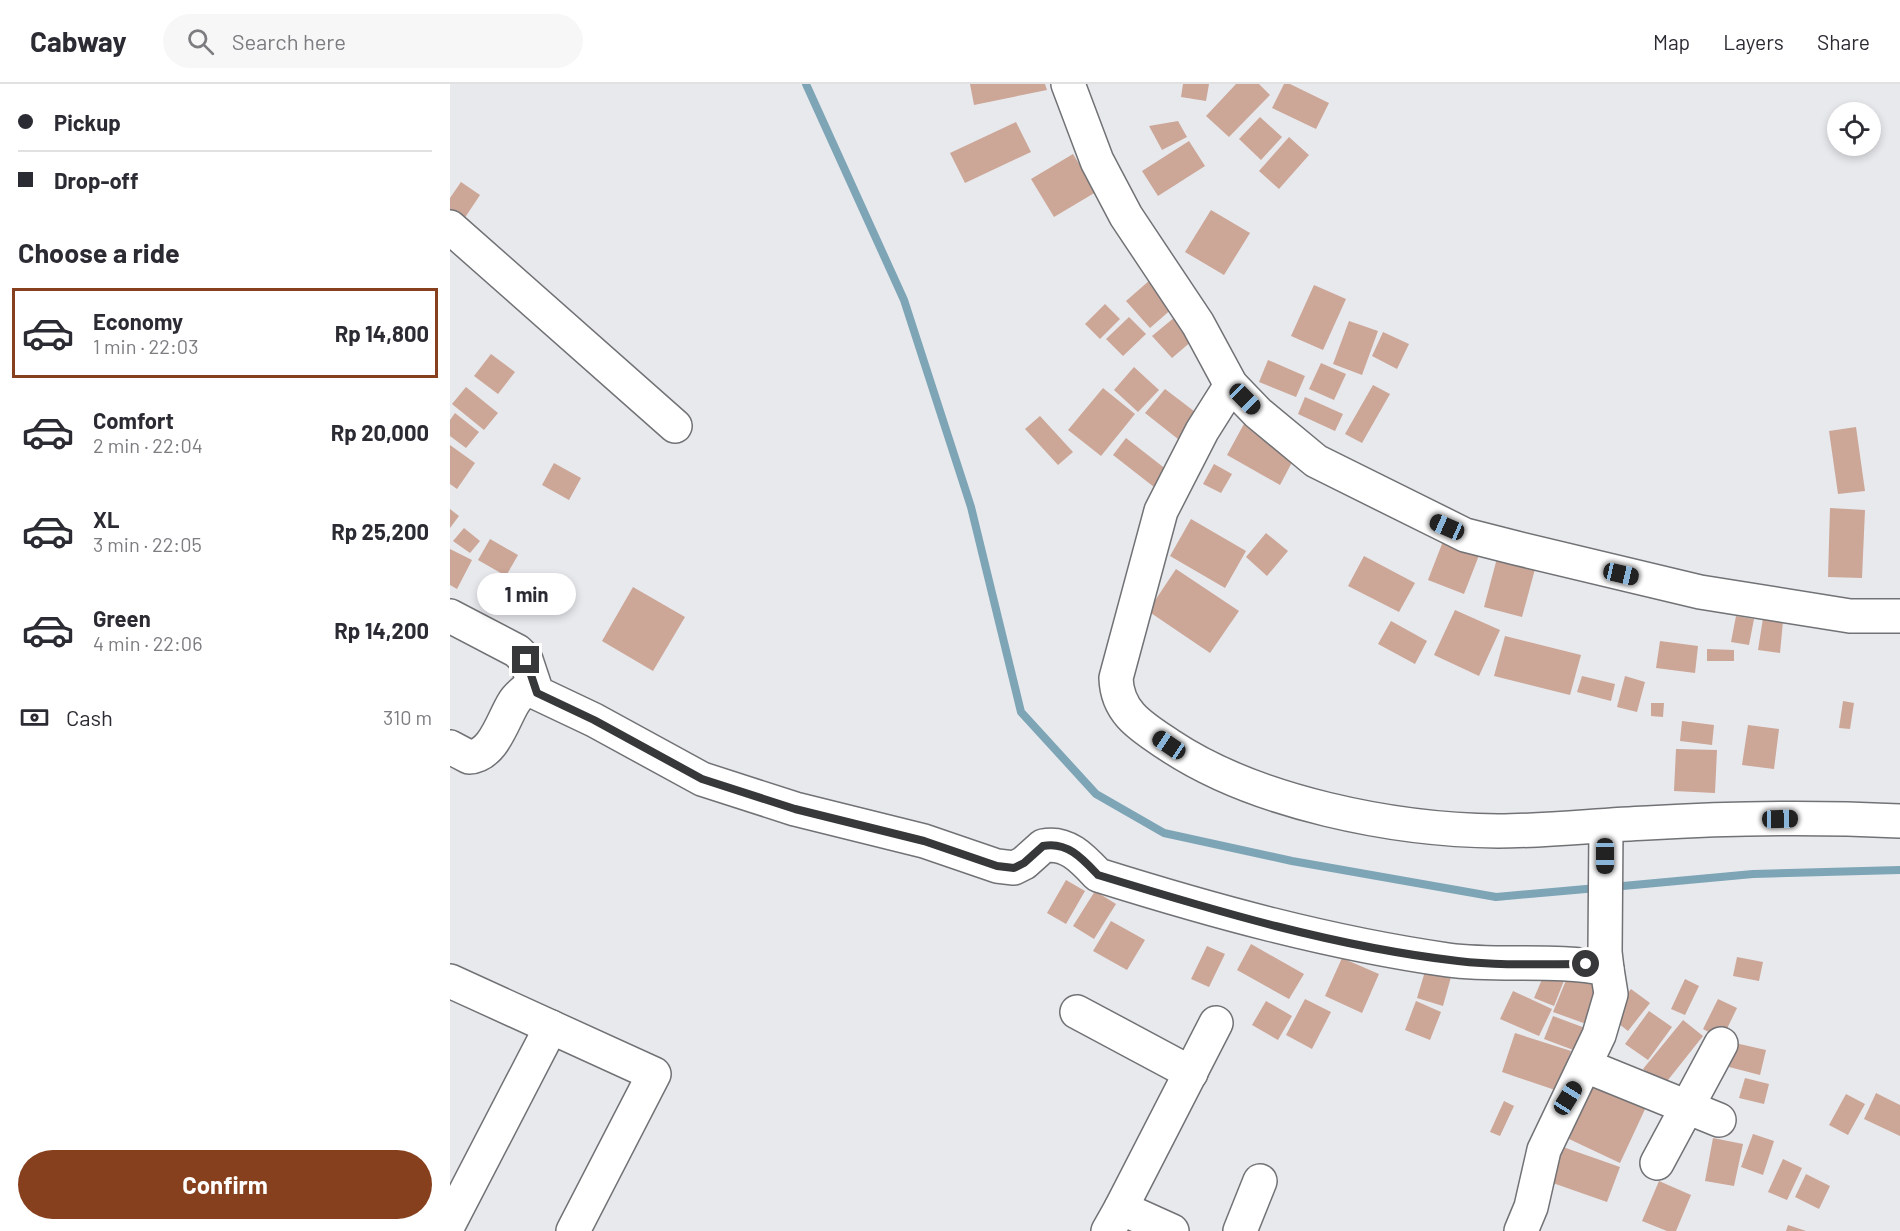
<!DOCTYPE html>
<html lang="en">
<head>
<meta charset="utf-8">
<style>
	:root { --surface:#fff; --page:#f7f7f7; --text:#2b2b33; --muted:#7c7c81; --line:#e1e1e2; --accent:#87401e }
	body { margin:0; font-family:Barlow,sans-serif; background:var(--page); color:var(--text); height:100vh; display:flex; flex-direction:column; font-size:22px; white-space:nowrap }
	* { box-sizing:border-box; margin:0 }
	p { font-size:20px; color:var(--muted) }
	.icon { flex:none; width:33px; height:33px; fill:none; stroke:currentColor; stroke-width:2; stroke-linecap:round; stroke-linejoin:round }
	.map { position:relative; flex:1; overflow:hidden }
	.details { display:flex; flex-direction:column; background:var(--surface); width:450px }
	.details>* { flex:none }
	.hud { display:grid; align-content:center; height:132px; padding:0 18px; background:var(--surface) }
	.fabs { position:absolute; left:1377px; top:18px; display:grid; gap:12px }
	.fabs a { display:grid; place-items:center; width:54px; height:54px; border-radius:50%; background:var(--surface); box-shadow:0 3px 9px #0003; font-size:30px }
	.end { position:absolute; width:27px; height:27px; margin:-14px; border:8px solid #373839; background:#fff; box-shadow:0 0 0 3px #fff }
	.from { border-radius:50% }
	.bubble { position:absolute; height:42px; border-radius:21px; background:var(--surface); box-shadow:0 3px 9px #0003; font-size:20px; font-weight:700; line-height:42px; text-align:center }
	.car { position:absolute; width:18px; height:36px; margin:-18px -9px; border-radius:8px; box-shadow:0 0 4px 2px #0007; background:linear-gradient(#222 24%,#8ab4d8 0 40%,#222 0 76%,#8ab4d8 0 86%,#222 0) }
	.hud b { display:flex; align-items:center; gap:21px; height:57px; font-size:22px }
	.hud b+b { border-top:2px solid var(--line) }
	.hud i { width:15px; height:15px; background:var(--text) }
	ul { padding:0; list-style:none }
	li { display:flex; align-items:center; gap:18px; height:90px; margin:0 12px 9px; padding:0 6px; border:3px solid transparent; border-radius:0px }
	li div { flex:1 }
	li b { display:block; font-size:22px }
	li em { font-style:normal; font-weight:700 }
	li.on { border-color:var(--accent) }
	li>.icon { width:54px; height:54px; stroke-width:1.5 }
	h2 { padding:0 18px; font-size:27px; line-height:72px }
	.pay { display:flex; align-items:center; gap:15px; height:66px; padding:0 18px; font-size:22px }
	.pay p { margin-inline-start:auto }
	.button { display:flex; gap:12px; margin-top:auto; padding:12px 18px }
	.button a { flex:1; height:69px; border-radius:36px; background:var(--accent); color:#fff; font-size:24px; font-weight:700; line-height:69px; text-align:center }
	header { display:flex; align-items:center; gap:36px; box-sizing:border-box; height:84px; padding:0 30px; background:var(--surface); border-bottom:2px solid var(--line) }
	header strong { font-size:28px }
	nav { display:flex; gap:33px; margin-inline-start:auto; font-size:21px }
	.search { width:420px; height:54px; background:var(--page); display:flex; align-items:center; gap:15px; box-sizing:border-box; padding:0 21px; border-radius:33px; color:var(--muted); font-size:22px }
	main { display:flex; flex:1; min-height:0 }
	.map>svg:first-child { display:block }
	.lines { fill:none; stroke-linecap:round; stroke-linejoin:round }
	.stream { stroke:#7da5b6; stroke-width:8 }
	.building { fill:#cca697 }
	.minor-casing { stroke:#717275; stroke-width:36 }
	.minor { stroke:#fff; stroke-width:33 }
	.route { stroke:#373839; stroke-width:8 }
</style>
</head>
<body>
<header>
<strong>Cabway</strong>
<div class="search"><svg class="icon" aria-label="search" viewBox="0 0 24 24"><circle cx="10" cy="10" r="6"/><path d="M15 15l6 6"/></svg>Search here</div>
<nav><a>Map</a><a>Layers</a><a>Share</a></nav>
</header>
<main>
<section class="details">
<div class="hud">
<b><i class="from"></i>Pickup</b>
<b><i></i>Drop-off</b>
</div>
<h2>Choose a ride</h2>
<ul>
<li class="on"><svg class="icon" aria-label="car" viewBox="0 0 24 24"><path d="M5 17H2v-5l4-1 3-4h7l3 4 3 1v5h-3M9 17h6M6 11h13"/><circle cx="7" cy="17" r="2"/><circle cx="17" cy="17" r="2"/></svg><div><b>Economy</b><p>1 min · 22:03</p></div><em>Rp 14,800</em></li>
<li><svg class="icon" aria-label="car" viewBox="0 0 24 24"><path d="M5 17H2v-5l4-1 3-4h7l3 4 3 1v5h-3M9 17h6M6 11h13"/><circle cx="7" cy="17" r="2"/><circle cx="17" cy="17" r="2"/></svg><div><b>Comfort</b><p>2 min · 22:04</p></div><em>Rp 20,000</em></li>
<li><svg class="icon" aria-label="car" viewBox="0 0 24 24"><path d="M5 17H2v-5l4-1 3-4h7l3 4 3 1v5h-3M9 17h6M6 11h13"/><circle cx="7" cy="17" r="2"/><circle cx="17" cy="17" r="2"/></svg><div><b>XL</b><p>3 min · 22:05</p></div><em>Rp 25,200</em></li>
<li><svg class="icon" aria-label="car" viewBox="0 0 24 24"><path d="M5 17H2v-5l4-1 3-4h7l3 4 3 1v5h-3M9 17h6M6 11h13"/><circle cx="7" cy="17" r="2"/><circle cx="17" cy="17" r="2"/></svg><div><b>Green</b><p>4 min · 22:06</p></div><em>Rp 14,200</em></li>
</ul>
<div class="pay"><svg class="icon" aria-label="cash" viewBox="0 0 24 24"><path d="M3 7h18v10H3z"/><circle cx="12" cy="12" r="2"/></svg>Cash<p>310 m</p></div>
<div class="button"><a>Confirm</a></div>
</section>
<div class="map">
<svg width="1450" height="1147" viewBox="0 0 1450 1147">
	<rect width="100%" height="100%" fill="#e8e9ed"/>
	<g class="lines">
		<g class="stream">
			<path d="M356 0 454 216 521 423 571 628 646 710 714 749 842 777 1046 813 1147 804"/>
			<path d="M1162 803 1303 790 1450 786"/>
		</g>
	</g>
	<g class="building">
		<path d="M520 0H595L597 6 524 21Z"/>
		<path d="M733 0H759L756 17 731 13Z"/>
		<path d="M786 0H809L820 11 779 53 756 32Z"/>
		<path d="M834 0H840L879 19 866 45 822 24Z"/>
		<path d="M810 33 832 53 811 76 789 55Z"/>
		<path d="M728 37 737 53 712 66 699 42Z"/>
		<path d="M566 38 581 68 515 99 500 69Z"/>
		<path d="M839 53 859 71 829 105 809 87Z"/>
		<path d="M739 57 755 82 708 112 692 87Z"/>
		<path d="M623 70 646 108 604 133 581 95Z"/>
		<path d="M11 98 30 111 14 135 0 126V114Z"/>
		<path d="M761 126 800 149 774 191 735 168Z"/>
		<path d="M700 196 724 223 700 244 676 217Z"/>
		<path d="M864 201 896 215 873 266 841 252Z"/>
		<path d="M655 220 670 235 650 255 635 240Z"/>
		<path d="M731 228 750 250 722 274 702 252Z"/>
		<path d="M679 233 696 250 673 272 656 255Z"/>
		<path d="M899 237 928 247 912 291 883 280Z"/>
		<path d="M933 248 959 260 947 285 922 272Z"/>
		<path d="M41 270 65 288 48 310 24 292Z"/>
		<path d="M818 276 855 292 846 313 809 298Z"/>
		<path d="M871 279 896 290 884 316 859 305Z"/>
		<path d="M684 283 709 306 688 328 664 306Z"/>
		<path d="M923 301 940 310 912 359 895 350Z"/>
		<path d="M16 303 48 329 34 346 2 320Z"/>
		<path d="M653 304 685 330 651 372 618 346Z"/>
		<path d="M715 305 753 334 733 359 695 329Z"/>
		<path d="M855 313 893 330 885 347 848 330Z"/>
		<path d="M5 329 29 348 16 364 0 352V336Z"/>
		<path d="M590 332 623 368 608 381 575 345Z"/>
		<path d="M795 338 848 367 830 401 777 371Z"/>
		<path d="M1406 343 1415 407 1388 410 1379 347Z"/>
		<path d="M676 354 717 386 704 403 663 371Z"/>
		<path d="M0 361 25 379 7 405 0 400Z"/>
		<path d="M104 379 131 394 119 416 92 401Z"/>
		<path d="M764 380 782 390 771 409 753 400Z"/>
		<path d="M1380 424 1415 426 1412 494 1378 493Z"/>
		<path d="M0 425 9 432 0 444Z"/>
		<path d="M741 435 796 467 775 504 720 472Z"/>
		<path d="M14 444 30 457 20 469 3 457Z"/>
		<path d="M997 447 1033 461 1014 510 978 496Z"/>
		<path d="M816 449 838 467 817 492 796 473Z"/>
		<path d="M40 455 68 471 56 492 28 476Z"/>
		<path d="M1050 463 1088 474 1072 533 1034 523Z"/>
		<path d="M0 465 22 476 7 505 0 501Z"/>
		<path d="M914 472 965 499 949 528 898 502Z"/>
		<path d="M726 485 789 527 760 569 698 527Z"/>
		<path d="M183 503 235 533 203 587 152 557Z"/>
		<path d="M1005 526 1050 546 1029 592 984 571Z"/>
		<path d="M1286 532 1304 535 1299 561 1281 558Z"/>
		<path d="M1313 534 1333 537 1330 569 1308 566Z"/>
		<path d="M941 537 977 557 965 580 928 560Z"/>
		<path d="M1055 552 1131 571 1120 611 1044 592Z"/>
		<path d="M1210 557 1248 562 1245 589 1206 584Z"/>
		<path d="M1257 565 1284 566V577H1257Z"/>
		<path d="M1132 592 1165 600 1161 617 1127 608Z"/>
		<path d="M1175 592 1195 598 1187 628 1167 623Z"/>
		<path d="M1393 617 1404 619 1400 645 1389 644Z"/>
		<path d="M1201 619H1214L1213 633 1201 632Z"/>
		<path d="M1232 637 1264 641 1262 661 1230 657Z"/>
		<path d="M1298 641 1329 645 1324 685 1292 681Z"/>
		<path d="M1226 665 1267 666 1265 709 1224 707Z"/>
		<path d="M616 796 635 807 616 840 597 829Z"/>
		<path d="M645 807 666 820 644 855 623 842Z"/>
		<path d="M661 837 695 856 677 886 643 867Z"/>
		<path d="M801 860 854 890 839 915 787 886Z"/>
		<path d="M757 862 775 870 759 903 741 895Z"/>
		<path d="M1287 873 1313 878 1309 897 1283 892Z"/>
		<path d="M892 874 929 890 912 929 875 912Z"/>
		<path d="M979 874 1004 882 993 922 967 914Z"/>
		<path d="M1121 884 1152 906 1139 941 1103 928Z"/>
		<path d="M1096 886 1115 894 1104 922 1084 914Z"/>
		<path d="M1235 895 1249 902 1235 931 1221 925Z"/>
		<path d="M1181 905 1200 919 1178 947 1160 933Z"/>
		<path d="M1063 907 1102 925 1089 952 1050 935Z"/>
		<path d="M855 915 881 928 862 965 836 951Z"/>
		<path d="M1268 915 1287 924 1272 955 1253 945Z"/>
		<path d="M816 917 842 932 828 956 802 941Z"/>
		<path d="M966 917 991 928 980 956 955 946Z"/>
		<path d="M1199 927 1222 943 1198 976 1175 960Z"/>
		<path d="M1103 932 1135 944 1126 967 1094 955Z"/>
		<path d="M1233 936 1253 952 1214 1001 1193 985Z"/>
		<path d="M1065 949 1121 967 1108 1007 1052 988Z"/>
		<path d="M1285 959 1316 966 1310 991 1279 983Z"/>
		<path d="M1295 994 1319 1000 1314 1020 1289 1014Z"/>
		<path d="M1144 1000 1196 1023 1170 1079 1119 1055Z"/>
		<path d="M1426 1009 1450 1021V1052L1414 1035Z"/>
		<path d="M1396 1010 1415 1020 1398 1051 1379 1041Z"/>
		<path d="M1054 1017 1064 1022 1050 1052 1040 1048Z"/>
		<path d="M1303 1050 1324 1057 1313 1091 1291 1083Z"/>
		<path d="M1263 1054 1293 1060 1284 1102 1255 1097Z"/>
		<path d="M1113 1063 1170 1083 1157 1118 1100 1098Z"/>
		<path d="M1333 1075 1352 1084 1337 1116 1318 1108Z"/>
		<path d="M1356 1090 1380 1102 1369 1125 1345 1113Z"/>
		<path d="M1209 1097 1241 1111 1226 1147H1217L1192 1137Z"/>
		<path d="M1338 1141 1356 1147H1336Z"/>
	</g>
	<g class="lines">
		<defs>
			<g id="minor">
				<path d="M618 0 647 77 676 132 748 240 781 301 808 329 866 377 1015 451 1066 464 1250 508 1400 532H1450"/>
				<path d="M0 143 225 342"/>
				<path d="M781 301 752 347 711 427 666 594C667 629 692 643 719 661 806 719 944 746 1048 747 1098 747 1147 741 1197 739 1281 734 1366 733 1450 737"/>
				<path d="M0 532 67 567 76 576 87 609 144 636 252 695 345 725 474 757 547 782 564 784 574 779 593 762C617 757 633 775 648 791 763 827 879 859 998 876 1051 883 1105 874 1157 885L1161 910 1149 951 1094 1066 1081 1123 1071 1147"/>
				<path d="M0 663 19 673C44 672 53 635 64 618 68 611 76 606 82 601"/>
				<path d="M1156 743 1155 868 1157 885"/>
				<path d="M0 897 204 990 123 1147"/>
				<path d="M627 928 741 989"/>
				<path d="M1136 982 1269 1036"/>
				<path d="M1207 1079 1271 960"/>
				<path d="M671 1124 766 939"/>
				<path d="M0 1138 101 943"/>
				<path d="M658 1147 671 1124 722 1147"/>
				<path d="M790 1147 810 1097"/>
			</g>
		</defs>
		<use href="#minor" class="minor-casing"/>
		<use href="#minor" class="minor"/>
	</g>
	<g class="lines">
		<path class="route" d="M76 576 87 609 144 636 252 695 345 725 474 757 547 782 564 784 574 779 593 762C617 757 633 775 648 791 766 827 886 863 1008 877 1050 882 1093 880 1136 880"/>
	</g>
</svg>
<div class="fabs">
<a><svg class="icon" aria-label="locate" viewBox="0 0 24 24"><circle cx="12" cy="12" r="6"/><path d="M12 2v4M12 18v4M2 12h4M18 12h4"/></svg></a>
</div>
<i class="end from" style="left:1136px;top:880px"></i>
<i class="end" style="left:76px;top:576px"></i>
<div class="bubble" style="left:27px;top:489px;width:99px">1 min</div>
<i class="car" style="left:795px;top:315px;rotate:135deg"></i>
<i class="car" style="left:997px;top:443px;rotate:294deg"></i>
<i class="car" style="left:1171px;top:490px;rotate:103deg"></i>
<i class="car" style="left:719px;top:661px;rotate:304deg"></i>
<i class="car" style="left:1330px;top:735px;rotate:89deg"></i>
<i class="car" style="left:1155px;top:772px;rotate:180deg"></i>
<i class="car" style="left:1118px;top:1014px;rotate:32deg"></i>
</div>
</main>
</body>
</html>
